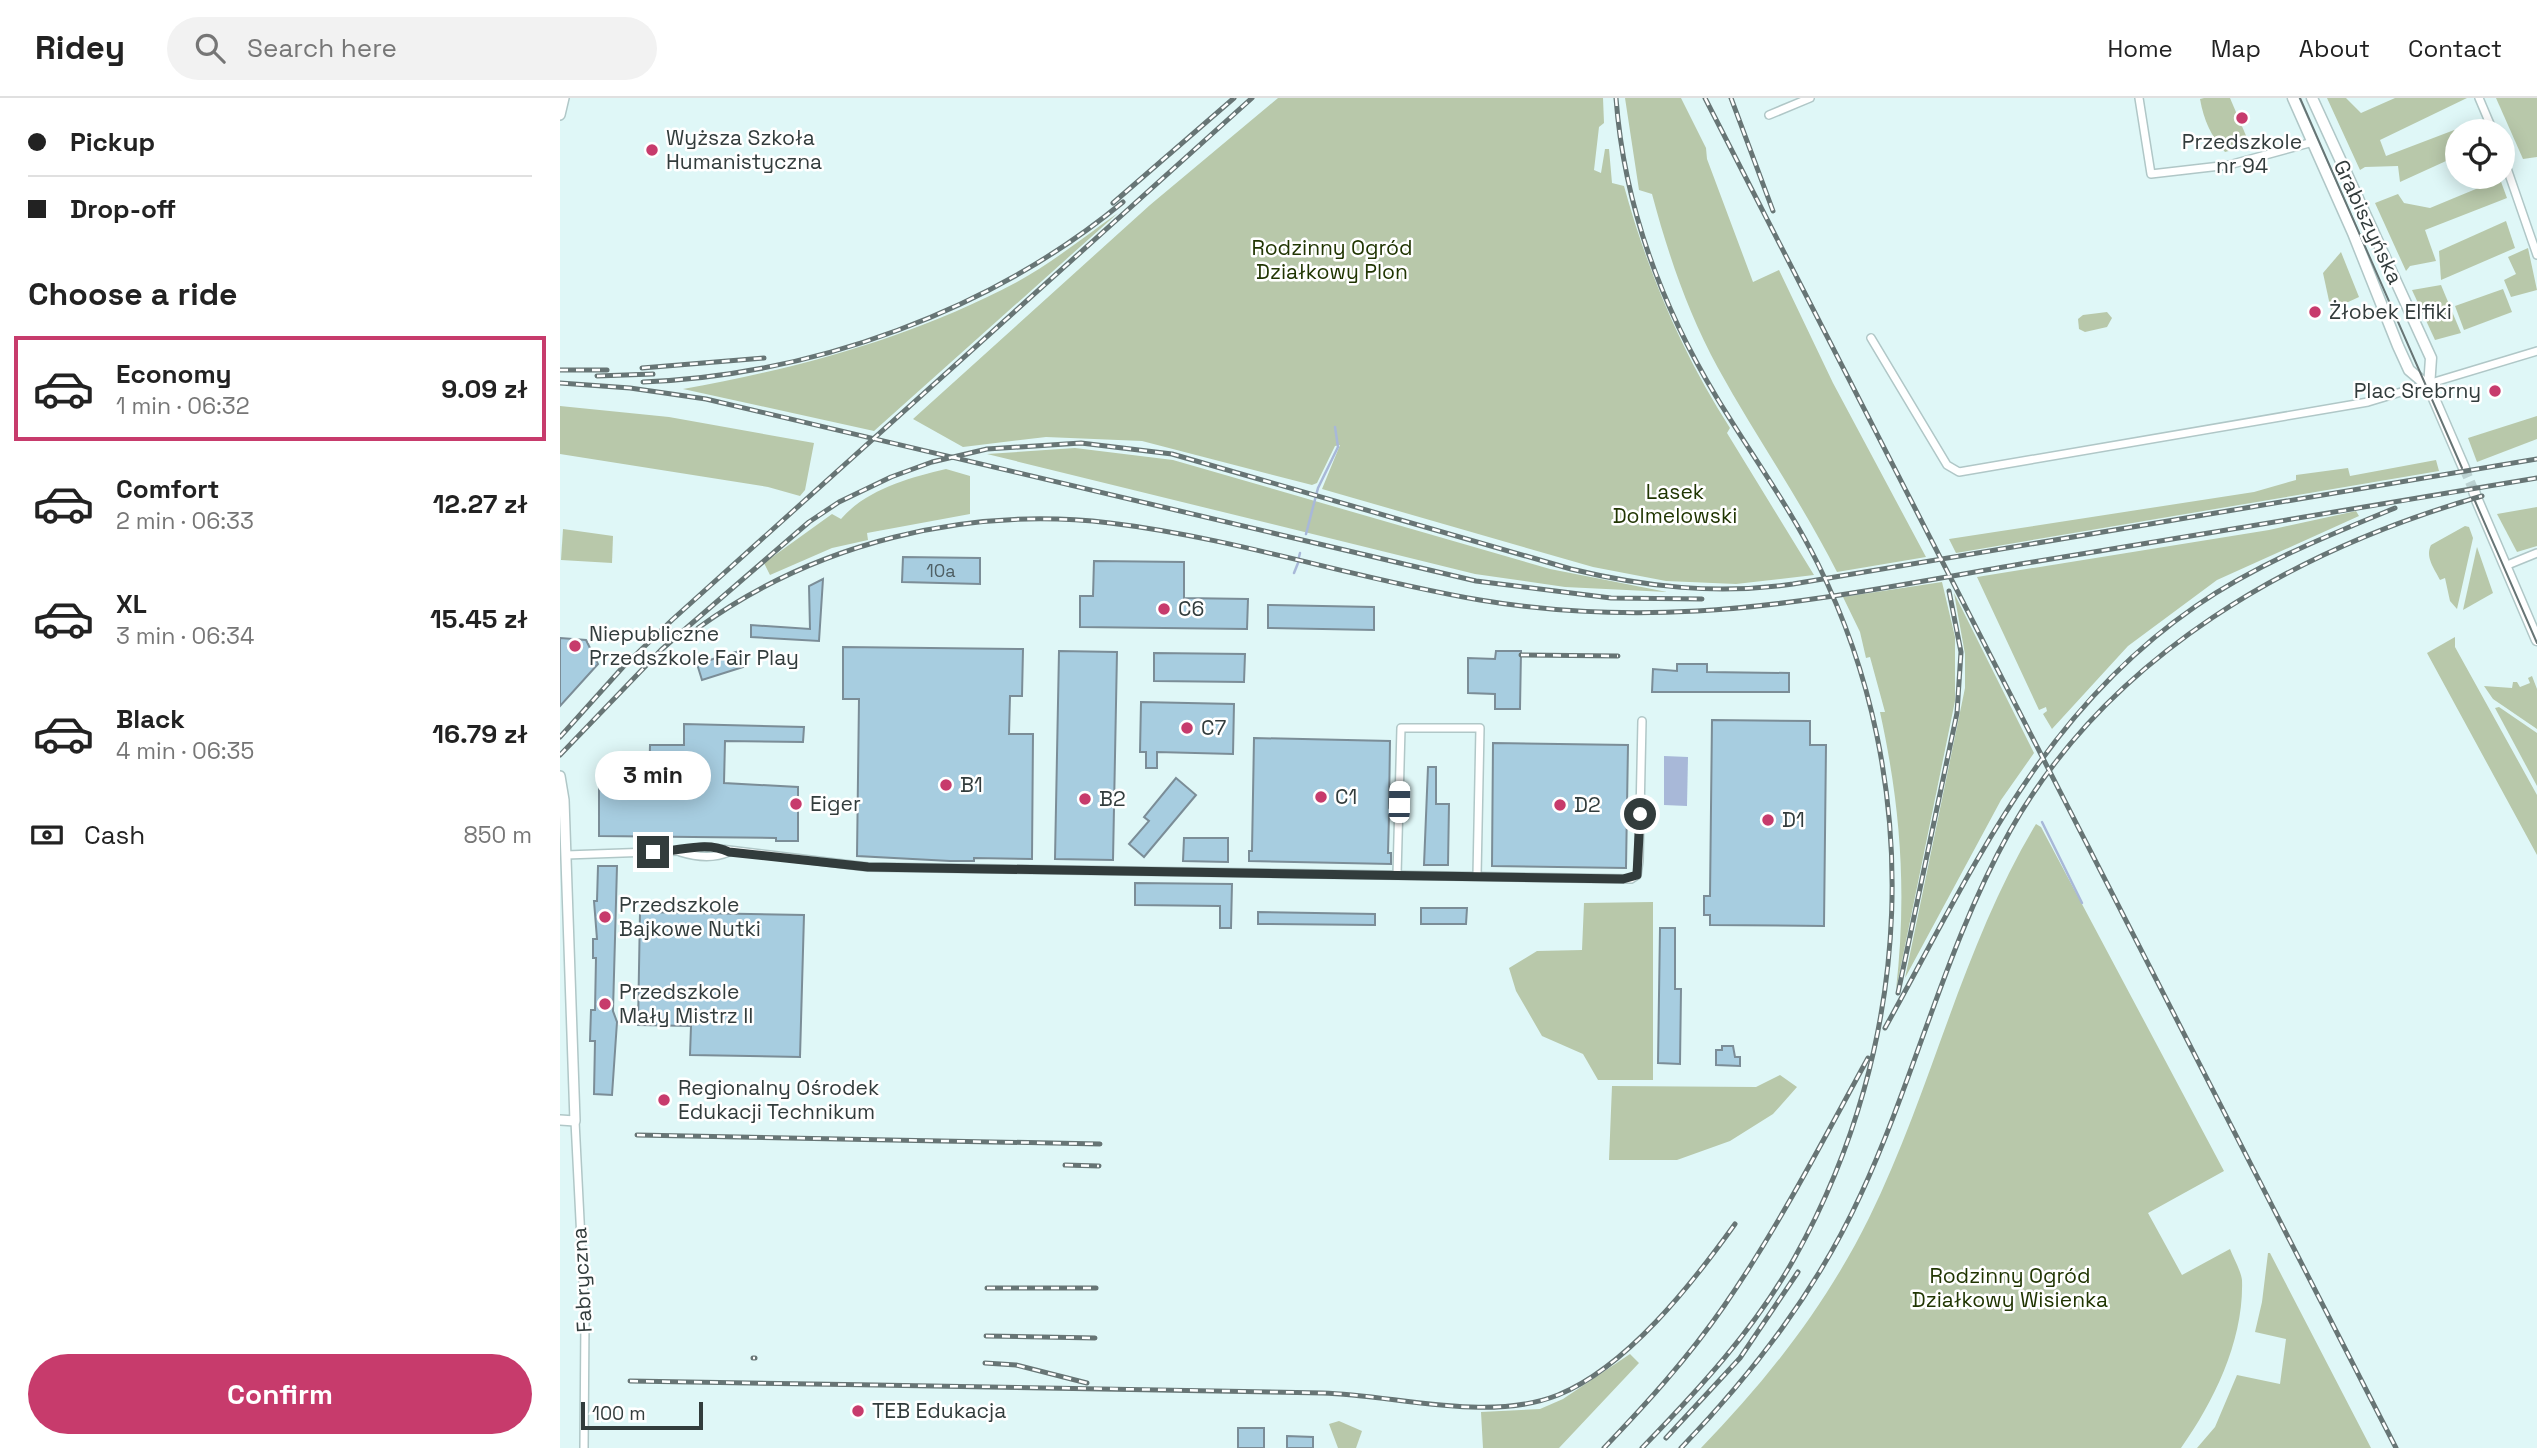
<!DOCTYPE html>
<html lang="en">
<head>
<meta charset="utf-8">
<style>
	:root { --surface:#fff; --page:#f2f2f2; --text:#222; --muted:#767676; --line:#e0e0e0; --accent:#c73b6c }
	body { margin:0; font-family:"Space Grotesk",sans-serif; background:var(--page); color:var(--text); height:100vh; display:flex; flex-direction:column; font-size:26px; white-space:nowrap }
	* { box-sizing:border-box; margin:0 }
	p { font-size:23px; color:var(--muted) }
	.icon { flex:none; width:38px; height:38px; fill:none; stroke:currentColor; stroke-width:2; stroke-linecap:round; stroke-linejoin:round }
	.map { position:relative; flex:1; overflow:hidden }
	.details { display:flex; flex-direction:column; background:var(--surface); width:560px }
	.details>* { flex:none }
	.hud { display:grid; align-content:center; height:154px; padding:0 28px; background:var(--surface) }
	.controls { position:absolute; left:1885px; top:21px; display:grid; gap:14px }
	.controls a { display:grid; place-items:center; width:70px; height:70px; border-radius:50%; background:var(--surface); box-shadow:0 4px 18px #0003; font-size:35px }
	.scale { position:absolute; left:21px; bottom:18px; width:122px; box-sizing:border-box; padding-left:7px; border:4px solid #323c3c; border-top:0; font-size:19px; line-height:24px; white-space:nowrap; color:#323c3c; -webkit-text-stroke:5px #fff; paint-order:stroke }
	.end { position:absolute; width:32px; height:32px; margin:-16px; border:9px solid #323c3c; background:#fff; box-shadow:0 0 0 4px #fff }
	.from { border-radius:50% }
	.bubble { position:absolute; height:49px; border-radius:24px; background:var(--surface); box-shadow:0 4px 18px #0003; font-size:23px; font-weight:700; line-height:49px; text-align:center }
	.car { position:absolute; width:21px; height:42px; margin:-21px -10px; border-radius:9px; box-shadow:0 0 5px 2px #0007; background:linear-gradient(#fff 24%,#345 0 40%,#fff 0 76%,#345 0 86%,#fff 0) }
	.hud b { display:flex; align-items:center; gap:24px; height:66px; font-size:26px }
	.hud b+b { border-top:2px solid var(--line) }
	.hud i { width:18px; height:18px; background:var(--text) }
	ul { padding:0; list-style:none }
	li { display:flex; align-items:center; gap:21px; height:105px; margin:0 14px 10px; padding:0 14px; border:4px solid transparent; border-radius:0px }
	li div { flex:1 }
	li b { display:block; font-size:26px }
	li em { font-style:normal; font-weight:700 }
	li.selected { border-color:var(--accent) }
	li>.icon { width:63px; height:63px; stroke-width:1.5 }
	h2 { padding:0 28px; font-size:32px; line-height:84px }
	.pay { display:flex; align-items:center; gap:18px; height:77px; padding:0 28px; font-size:26px }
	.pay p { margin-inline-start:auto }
	.action { display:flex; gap:14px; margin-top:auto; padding:14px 28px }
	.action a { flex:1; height:80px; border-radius:42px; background:var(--accent); color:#fff; font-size:28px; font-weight:700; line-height:80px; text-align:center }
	header { display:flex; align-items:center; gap:42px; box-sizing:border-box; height:98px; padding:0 35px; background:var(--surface); border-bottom:2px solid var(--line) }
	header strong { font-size:33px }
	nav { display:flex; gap:38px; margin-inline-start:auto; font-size:24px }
	.search { width:490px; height:63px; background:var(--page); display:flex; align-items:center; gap:18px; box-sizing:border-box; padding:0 24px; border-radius:38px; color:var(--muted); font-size:26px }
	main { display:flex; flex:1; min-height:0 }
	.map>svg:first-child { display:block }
	.green { fill:#b8c8aa }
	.water { fill:#a8b8d8 }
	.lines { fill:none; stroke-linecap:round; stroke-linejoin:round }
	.stream { stroke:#a8b8d8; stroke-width:2.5 }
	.building { fill:#a7cde0; stroke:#7b8d97; stroke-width:2 }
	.secondary-tunnel { stroke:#bcd2d2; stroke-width:10; stroke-dasharray:10 5; stroke-linecap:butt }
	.minor-casing { stroke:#b0c7c7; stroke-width:10 }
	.tertiary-casing { stroke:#b0c7c7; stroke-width:12 }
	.secondary-casing { stroke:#b0c7c7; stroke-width:13 }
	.minor { stroke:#fff; stroke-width:7 }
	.tertiary { stroke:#fff; stroke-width:9 }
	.secondary { stroke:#fff; stroke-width:10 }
	.tram { stroke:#677575; stroke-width:2 }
	.rail-casing { stroke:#677575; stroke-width:5 }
	.rail { stroke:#fff; stroke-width:2.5; stroke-dasharray:8; stroke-linecap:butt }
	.route { stroke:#323c3c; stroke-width:9 }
	.poi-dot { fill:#c73b6c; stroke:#fff; stroke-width:2.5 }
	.labels { text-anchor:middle; stroke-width:5; stroke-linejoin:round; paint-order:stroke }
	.number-label { font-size:18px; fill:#4f6065 }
	.poi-label { font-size:21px; fill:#323c3c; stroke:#fff; text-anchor:start }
	.street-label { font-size:21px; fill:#323c3c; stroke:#fff }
	.park-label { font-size:21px; fill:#203502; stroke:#fff }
</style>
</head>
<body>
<header>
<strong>Ridey</strong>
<div class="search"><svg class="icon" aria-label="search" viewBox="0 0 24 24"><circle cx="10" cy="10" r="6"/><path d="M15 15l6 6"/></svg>Search here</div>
<nav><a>Home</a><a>Map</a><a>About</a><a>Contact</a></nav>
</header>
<main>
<section class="details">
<div class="hud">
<b><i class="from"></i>Pickup</b>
<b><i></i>Drop-off</b>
</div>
<h2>Choose a ride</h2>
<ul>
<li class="selected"><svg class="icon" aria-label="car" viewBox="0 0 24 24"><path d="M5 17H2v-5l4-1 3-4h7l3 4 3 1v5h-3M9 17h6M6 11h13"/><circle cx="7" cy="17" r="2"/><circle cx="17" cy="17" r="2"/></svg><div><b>Economy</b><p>1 min · 06:32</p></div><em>9.09 zł</em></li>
<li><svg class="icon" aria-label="car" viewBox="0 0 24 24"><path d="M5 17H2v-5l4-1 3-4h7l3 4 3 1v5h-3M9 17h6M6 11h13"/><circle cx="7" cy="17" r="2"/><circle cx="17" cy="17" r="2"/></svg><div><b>Comfort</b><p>2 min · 06:33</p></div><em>12.27 zł</em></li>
<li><svg class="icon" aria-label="car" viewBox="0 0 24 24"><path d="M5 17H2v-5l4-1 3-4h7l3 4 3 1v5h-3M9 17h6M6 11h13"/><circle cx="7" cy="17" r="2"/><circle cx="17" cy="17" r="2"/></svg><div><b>XL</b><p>3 min · 06:34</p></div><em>15.45 zł</em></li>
<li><svg class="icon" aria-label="car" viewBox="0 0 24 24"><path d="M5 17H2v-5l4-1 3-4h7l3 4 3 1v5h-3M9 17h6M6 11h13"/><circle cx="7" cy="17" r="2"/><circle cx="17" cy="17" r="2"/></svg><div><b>Black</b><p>4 min · 06:35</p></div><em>16.79 zł</em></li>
</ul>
<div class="pay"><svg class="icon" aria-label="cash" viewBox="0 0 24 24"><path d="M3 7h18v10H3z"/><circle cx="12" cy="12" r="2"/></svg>Cash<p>850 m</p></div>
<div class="action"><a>Confirm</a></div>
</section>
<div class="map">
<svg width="1977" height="1350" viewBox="0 0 1977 1350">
	<rect width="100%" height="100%" fill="#dff7f7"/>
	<g class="green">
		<path d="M718 0H1043L1044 25 1039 29 1034 72 1041 75 1045 51H1049L1052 85 1064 88C1088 175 1122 255 1170 330L1167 335 1254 477 1176 486 1106 483 1033 469 762 391 780 347 775 348 757 385 752 387 582 343 486 339 403 349 353 321 590 107Z"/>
		<path d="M1065 0H1121L1146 50 1147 61 1193 184 1219 172 1273 285 1366 459 1277 474C1241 403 1196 339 1158 270 1128 215 1108 156 1092 96L1079 92Z"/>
		<path d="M1644 0H1670L1690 47 1665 54C1651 38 1644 23 1640 1Z"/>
		<path d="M1767 0H1786L1801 15 1835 0H1907L1820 42 1826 58 1910 26 1912 33H1897V58L1840 84 1838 68 1805 69 1800 72Z"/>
		<path d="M1936 0H1977V59L1963 61Z"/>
		<path d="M1940 81 1947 100 1865 132 1876 163 1850 168 1846 173 1815 105 1838 96 1844 105 1870 110Z"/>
		<path d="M558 115 314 333 123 291C240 270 351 240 457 184 492 165 525 138 558 115Z"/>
		<path d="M1946 123 1955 150 1881 182 1879 153Z"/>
		<path d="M1968 150 1977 192 1951 199 1944 182 1956 176 1948 159Z"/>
		<path d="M1781 154 1799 199 1771 212 1763 175Z"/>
		<path d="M1881 187 1901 235 1875 242 1852 192Z"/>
		<path d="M1943 191 1952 214 1904 232 1895 208Z"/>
		<path d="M1547 214 1552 220 1547 229 1525 234 1519 231 1518 221 1523 217Z"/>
		<path d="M0 308 109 319 254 345 245 392 240 398 208 389 0 356Z"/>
		<path d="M1977 318V341L1917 364 1908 340Z"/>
		<path d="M515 350 613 362 990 471 1107 494 1005 489 915 476 427 356Z"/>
		<path d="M1876 362 1879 373 1396 455 1389 441 1694 394 1736 382V377L1788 370 1790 378Z"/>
		<path d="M386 371 410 378V416L307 435 308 442 272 450 210 477 204 465 272 416 281 421C307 391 349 380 386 371Z"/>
		<path d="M1977 409V448L1957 454 1937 416Z"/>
		<path d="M1796 413 1799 418 1657 482 1568 548 1492 631 1483 616 1487 613 1486 609 1479 612 1417 479 1709 432Z"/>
		<path d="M1905 428 1909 429 1913 440 1897 511 1890 503 1885 480 1880 482C1874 470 1865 459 1871 447Z"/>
		<path d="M3 431 53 438 52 465 1 462Z"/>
		<path d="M1917 449 1933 495 1903 512Z"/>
		<path d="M1382 484 1395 539V603L1336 892C1347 795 1341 710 1320 614H1325L1310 559 1306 560 1300 534 1283 499Z"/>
		<path d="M1394 495 1474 655 1441 702 1345 880 1405 590V556Z"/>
		<path d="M1895 539V549L1977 697V757L1867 555Z"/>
		<path d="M1972 578 1977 591V631L1933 601 1924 588 1952 590 1953 584H1957L1960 589 1970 585 1968 580Z"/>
		<path d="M1939 609 1977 635V688L1935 610Z"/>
		<path d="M1476 726 1481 729 1664 1073 1588 1115 1622 1177 1670 1151C1673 1159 1681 1173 1682 1182 1684 1241 1655 1302 1621 1350H1141C1208 1281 1266 1207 1309 1120 1372 992 1402 849 1476 726Z"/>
		<path d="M1093 804V982H1038L1023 956 982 938 956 893 949 870 977 853 1022 852 1024 805Z"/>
		<path d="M1220 977 1237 989 1213 1016 1170 1043 1117 1062H1049L1052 988 1196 989Z"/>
		<path d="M1708 1155H1710L1811 1350H1637L1655 1329 1677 1277 1720 1286 1726 1241 1695 1234 1702 1204Z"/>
		<path d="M1070 1256 1079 1265 999 1350H923L921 1314 980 1311 1003 1301Z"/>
		<path d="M779 1323 802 1333 796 1350H778L769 1326Z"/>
	</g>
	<path class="water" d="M1104 658 1128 659 1127 708 1104 707Z"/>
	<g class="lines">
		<g class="stream">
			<path d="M746 436 758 390 778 349 775 329"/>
			<path d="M739 459 740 455"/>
			<path d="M734 475 738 465"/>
			<path d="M1482 724 1522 805"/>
		</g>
	</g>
	<g class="building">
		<path d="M343 459 420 460V486L342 484Z"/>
		<path d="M534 463 624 464V500L688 501 687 531 520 529V498H533Z"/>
		<path d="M263 481 259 543 191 539V527L250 531 249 488Z"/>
		<path d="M708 507 814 509V532L708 530Z"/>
		<path d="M0 540 26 542 38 566 0 608Z"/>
		<path d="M283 549 463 551 462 598H450L449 636H473L472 761 414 760V763H390L297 758 299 601H283Z"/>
		<path d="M179 553 183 569 142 582 137 566Z"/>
		<path d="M499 553 557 554 553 762 495 761Z"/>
		<path d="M936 553H961L960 611H935V596L908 595V560L935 561Z"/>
		<path d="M594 555 685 556 684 584 594 583Z"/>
		<path d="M1117 566H1147V574L1229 575V594H1092L1093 571 1117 573Z"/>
		<path d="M581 604 674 606 673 656 597 654V670H586V654H580Z"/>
		<path d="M1152 622 1250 623V647H1266L1264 828 1150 827V817H1144V798H1150Z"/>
		<path d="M124 626 244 629 243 644 165 643 164 685 238 689V743H216V740L39 738V681L89 683 90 647H124Z"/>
		<path d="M694 640 830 643 829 710 833 713V717H829L828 755H831V766L689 763V753H692Z"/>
		<path d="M933 645 1068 647 1066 770 932 768Z"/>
		<path d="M868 669H876V706H889L888 767H864Z"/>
		<path d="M616 680 636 697 584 759 569 746 589 723 584 719Z"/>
		<path d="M624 740H668V764L623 763Z"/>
		<path d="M38 768H57L53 913 57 924 52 997 34 996 35 943H30L31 912H35L36 860H33V841H37L34 803H37Z"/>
		<path d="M575 785 672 786 671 830H660V808L575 807Z"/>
		<path d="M861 810H907L906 826H861Z"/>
		<path d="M80 814 244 817 240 959 130 957 131 928 78 927Z"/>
		<path d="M698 814 815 816V827L698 826Z"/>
		<path d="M1100 830H1115V891H1121L1120 966 1098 965Z"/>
		<path d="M1162 948H1173L1175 959H1180V968L1156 967V952H1162Z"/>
		<rect x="678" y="1330" width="26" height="20"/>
		<path d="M727 1338 753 1339V1350H727Z"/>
	</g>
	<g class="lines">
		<path class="secondary-tunnel" d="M1904 370 1914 393"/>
		<defs>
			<g id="minor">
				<path d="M1579 0 1591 76 1669 67 1753 44"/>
				<path d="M1919 0 1933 33"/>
				<path d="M1209 17 1250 0"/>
				<path d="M1942 56 1977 157"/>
				<path d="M1311 240 1387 367 1399 374 1808 304 1977 253"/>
				<path d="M1945 468 1977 455"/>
				<path d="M120 754C136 759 153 761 169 754"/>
				<path d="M6 757 119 753 144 749 308 769 1071 781 1077 777 1079 763 1082 623"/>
				<path d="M837 777 841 630H920L917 778"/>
				<path d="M15 1023 25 1221 24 1350"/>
			</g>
			<g id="tertiary">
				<path d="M0 17 4 0"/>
				<path d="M0 678 4 702 15 1023 0 1022"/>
			</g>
			<g id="secondary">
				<path d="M1733 0 1793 135 1838 248 1849 272 1869 289 1904 370"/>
				<path d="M1752 0 1871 260 1869 289"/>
				<path d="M1914 393 1915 396"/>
				<path d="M1917 402 1977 542"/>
			</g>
		</defs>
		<use href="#minor" class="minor-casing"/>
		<use href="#tertiary" class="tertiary-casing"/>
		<use href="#secondary" class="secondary-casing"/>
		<use href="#minor" class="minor"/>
		<use href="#tertiary" class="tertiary"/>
		<use href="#secondary" class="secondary"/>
		<g class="tram">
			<path d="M1740 0 1902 370"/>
			<path d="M1915 403 1977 545"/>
		</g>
		<defs>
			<g id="rail">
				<path d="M1056 0C1064 107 1102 209 1157 300 1191 356 1229 408 1258 466 1366 685 1354 946 1235 1159 1195 1231 1139 1291 1082 1350"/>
				<path d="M1145 0 1836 1350"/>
				<path d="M1171 0 1213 113"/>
				<path d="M553 105 674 0"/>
				<path d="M82 270 204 260"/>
				<path d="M0 272H47"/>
				<path d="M37 278 93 276"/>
				<path d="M83 284C254 277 431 213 563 104"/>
				<path d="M0 285 70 290 146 301 916 483 1051 500 1142 501"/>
				<path d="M138 530C255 445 406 408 550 425 675 440 796 481 920 502 991 514 1064 517 1137 513 1246 507 1365 482 1473 464 1641 436 1809 409 1977 380"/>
				<path d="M961 557 1058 558"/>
				<path d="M0 639 63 569 112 522 692 0"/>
				<path d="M0 657 101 552 249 424 279 404 331 379 372 364 427 351 521 345 612 356 1011 471C1085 489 1157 497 1233 486L1977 361"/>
				<path d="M1338 895 1397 615 1401 554 1389 493"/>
				<path d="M1325 930C1413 771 1481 615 1636 508 1697 466 1767 438 1835 410"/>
				<path d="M77 1037 540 1046"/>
				<path d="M505 1067 539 1068"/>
				<path d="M427 1190H536"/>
				<path d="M426 1238 535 1240"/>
				<path d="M193 1260H195"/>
				<path d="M425 1265 456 1267 527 1285"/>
				<path d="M70 1283C301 1287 532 1290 763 1295 836 1297 927 1325 998 1297 1067 1269 1132 1186 1175 1126"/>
				<path d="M1106 1340 1180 1260 1238 1174"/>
				<path d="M1044 1350C1087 1305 1128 1260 1164 1208 1218 1130 1262 1044 1308 960"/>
				<path d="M1121 1350C1194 1274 1257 1192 1301 1096 1356 977 1386 847 1450 733 1549 557 1733 452 1922 398"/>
			</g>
		</defs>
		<use href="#rail" class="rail-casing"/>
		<use href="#rail" class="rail"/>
	</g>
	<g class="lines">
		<path class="route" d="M93 754C119 754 145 742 169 754L308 769 1063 781 1077 777 1080 716"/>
	</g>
	<g class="poi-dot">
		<circle cx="1682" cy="20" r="7"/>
		<circle cx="92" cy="52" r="7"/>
		<circle cx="1755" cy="214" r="7"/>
		<circle cx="1935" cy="293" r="7"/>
		<circle cx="604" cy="511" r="7"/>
		<circle cx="15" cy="548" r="7"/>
		<circle cx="627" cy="630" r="7"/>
		<circle cx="386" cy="687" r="7"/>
		<circle cx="761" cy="699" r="7"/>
		<circle cx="525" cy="701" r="7"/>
		<circle cx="236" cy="706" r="7"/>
		<circle cx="1000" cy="707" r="7"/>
		<circle cx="1208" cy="722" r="7"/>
		<circle cx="45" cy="819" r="7"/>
		<circle cx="45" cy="906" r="7"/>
		<circle cx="104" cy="1002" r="7"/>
		<circle cx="298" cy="1313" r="7"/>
	</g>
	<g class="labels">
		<g class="number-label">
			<text x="381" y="479">10a</text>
		</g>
		<g class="poi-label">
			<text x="106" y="47">Wyższa Szkoła<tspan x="106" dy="24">Humanistyczna</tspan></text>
			<text x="1682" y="51" text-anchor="middle">Przedszkole<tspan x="1682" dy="24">nr 94</tspan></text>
			<text x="1769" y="221">Żłobek Elfiki</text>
			<text x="1921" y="300" text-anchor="end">Plac Srebrny</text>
			<text x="618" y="518">C6</text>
			<text x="29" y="543">Niepubliczne<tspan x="29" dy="24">Przedszkole Fair Play</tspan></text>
			<text x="641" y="637">C7</text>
			<text x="400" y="694">B1</text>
			<text x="775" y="706">C1</text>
			<text x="539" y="708">B2</text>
			<text x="250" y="713">Eiger</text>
			<text x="1014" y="714">D2</text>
			<text x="1222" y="729">D1</text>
			<text x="59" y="814">Przedszkole<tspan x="59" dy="24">Bajkowe Nutki</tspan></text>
			<text x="59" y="901">Przedszkole<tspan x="59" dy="24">Mały Mistrz II</tspan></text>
			<text x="118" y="997">Regionalny Ośrodek<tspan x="118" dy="24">Edukacji Technikum</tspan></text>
			<text x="312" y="1320">TEB Edukacja</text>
		</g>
		<g class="street-label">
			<text transform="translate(1808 124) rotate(65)" y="7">Grabiszyńska</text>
			<text transform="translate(22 1182) rotate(-93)" y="7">Fabryczna</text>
		</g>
		<g class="park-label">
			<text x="772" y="157">Rodzinny Ogród<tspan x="772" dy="24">Działkowy Plon</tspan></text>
			<text x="1115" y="401">Lasek<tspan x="1115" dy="24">Dolmelowski</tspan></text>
			<text x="1450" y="1185">Rodzinny Ogród<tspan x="1450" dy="24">Działkowy Wisienka</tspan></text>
		</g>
	</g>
</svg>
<div class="controls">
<a><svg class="icon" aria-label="locate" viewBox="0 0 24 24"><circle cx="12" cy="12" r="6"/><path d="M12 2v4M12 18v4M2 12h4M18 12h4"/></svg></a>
</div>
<div class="scale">100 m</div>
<i class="end from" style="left:1080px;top:716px"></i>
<i class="end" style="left:93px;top:754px"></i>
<div class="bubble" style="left:35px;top:653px;width:116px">3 min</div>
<i class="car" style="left:839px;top:704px;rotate:1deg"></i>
</div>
</main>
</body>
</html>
